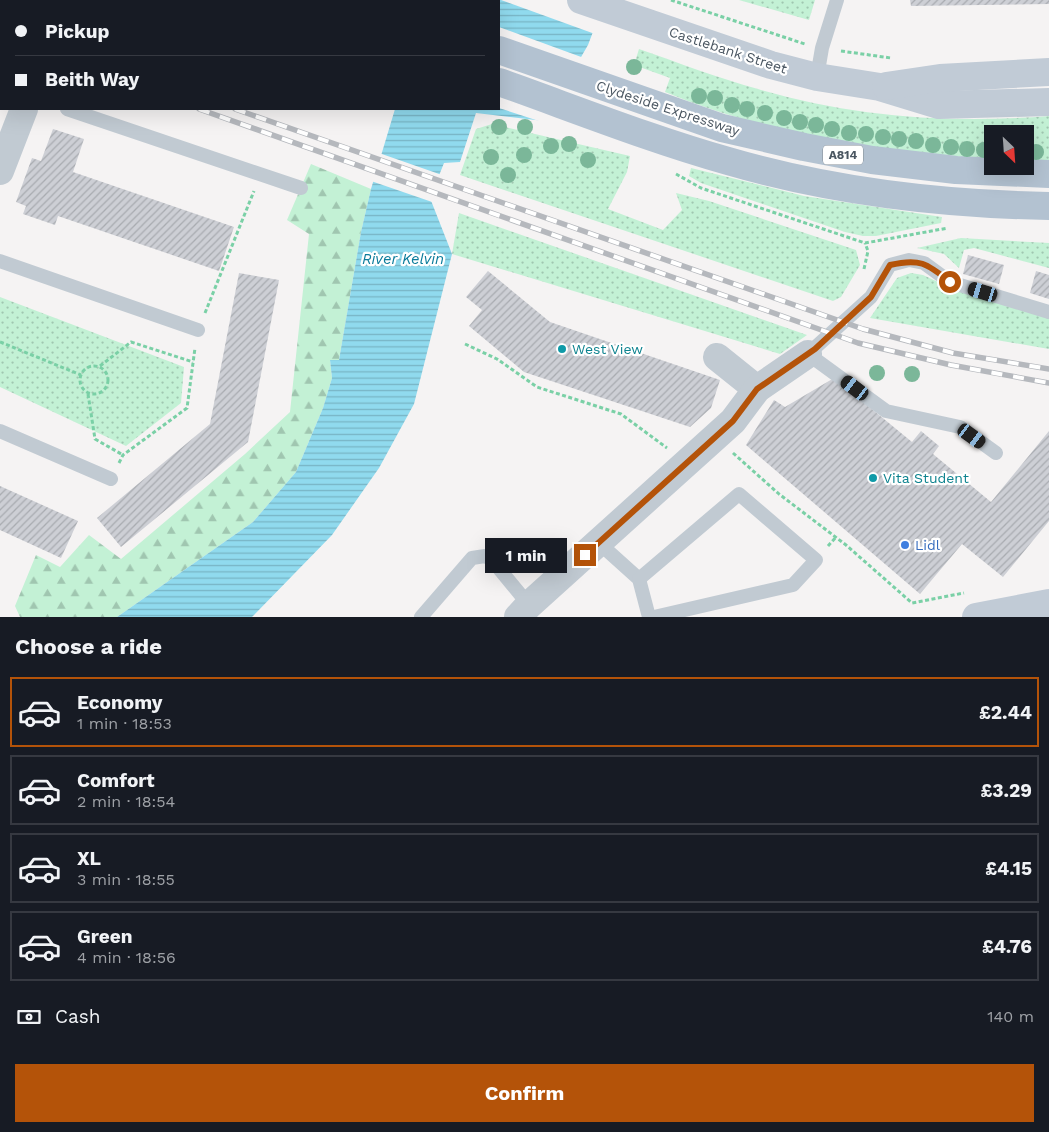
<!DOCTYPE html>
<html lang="en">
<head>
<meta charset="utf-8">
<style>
	:root { --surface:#171b24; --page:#242831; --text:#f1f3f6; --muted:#9ea1a6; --line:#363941; --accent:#b45309 }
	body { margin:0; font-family:"Work Sans",sans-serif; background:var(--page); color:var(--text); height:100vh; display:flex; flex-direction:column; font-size:19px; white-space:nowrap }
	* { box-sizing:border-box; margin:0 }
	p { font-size:16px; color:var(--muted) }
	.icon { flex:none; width:28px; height:28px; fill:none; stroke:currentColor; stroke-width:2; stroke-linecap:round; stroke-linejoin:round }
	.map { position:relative; height:617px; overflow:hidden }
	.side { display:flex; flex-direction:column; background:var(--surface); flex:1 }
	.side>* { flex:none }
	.top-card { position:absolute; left:0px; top:0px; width:500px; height:110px; box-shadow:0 5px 20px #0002; display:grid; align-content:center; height:110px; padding:0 15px; background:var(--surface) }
	.needle { width:32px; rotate:155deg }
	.controls { position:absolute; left:984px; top:125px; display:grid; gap:10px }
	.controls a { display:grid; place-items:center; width:50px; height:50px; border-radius:0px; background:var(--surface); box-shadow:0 5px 20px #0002; font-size:25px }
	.end { position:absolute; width:22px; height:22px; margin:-11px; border:6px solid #b45309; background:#fff; box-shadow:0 0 0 2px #fff }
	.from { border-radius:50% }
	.bubble { position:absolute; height:35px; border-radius:0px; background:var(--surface); box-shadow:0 5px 20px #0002; font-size:16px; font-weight:700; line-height:35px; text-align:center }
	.car { position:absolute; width:15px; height:30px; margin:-15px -8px; border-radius:6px; box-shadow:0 0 4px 1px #0007; background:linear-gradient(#222 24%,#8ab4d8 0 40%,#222 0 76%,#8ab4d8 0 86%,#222 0) }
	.top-card b { display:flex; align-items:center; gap:18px; height:48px; font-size:19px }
	.top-card b+b { border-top:1px solid var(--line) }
	.top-card i { width:12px; height:12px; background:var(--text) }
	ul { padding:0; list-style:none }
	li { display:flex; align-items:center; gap:15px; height:70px; margin:0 10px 8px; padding:0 5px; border:2px solid var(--line); border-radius:0px }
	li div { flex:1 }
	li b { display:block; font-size:19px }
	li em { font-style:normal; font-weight:700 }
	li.on { border-color:var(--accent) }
	li>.icon { width:45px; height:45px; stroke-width:1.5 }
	h2 { padding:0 15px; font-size:22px; line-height:60px }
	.pay { display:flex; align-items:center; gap:12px; height:55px; padding:0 15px; font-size:19px }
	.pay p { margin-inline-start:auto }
	.cta { display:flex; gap:10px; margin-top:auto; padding:10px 15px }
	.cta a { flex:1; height:58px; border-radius:0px; background:var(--accent); color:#fff; font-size:20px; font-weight:700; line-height:58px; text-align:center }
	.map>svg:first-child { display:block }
	.grass { fill:url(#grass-dots) }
	.forest { fill:url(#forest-firs) }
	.water { fill:url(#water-rules) }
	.pier { fill:#f5f3f3 }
	.building { fill:url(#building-hatch) }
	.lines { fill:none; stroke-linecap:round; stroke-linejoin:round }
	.path { stroke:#7ad0a6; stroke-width:3; stroke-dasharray:4 2.5; stroke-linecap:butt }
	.lane { stroke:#c1cad2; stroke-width:14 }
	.street { stroke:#c1cad2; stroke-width:28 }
	.secondary { stroke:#c1cbd6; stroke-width:28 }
	.primary { stroke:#b3c2d1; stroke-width:28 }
	.rail-casing { stroke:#b5b8bd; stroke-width:5.5 }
	.rail { stroke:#fff; stroke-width:4; stroke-dasharray:11; stroke-linecap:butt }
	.tree { fill:#7bb799 }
	.route { stroke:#b45309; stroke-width:6 }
	.culture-dot { fill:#0f9aa8; stroke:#fff; stroke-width:2 }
	.shop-dot { fill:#3f7fe0; stroke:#fff; stroke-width:2 }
	.labels { text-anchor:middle; stroke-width:4.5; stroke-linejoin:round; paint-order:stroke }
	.shield { fill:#fff; stroke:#808990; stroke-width:1 }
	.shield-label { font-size:12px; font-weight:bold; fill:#4a5661 }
	.street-label { font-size:14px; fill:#4a5661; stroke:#fff }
	.culture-label { font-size:14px; fill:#0d838f; stroke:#fff; text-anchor:start }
	.shop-label { font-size:14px; fill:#366cbe; stroke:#fff; text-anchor:start }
	.water-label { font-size:15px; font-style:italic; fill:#0c7c9b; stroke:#fff }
</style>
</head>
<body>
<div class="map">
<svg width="1049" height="617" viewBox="0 0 1049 617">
	<defs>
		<pattern id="grass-dots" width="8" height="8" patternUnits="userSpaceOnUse" patternTransform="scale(1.25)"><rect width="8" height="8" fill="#c3f1d5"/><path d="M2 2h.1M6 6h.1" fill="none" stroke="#a0c6b0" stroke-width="1.8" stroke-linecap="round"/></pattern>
		<pattern id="forest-firs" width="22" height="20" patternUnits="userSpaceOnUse" patternTransform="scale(1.25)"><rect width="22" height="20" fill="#c3f1d5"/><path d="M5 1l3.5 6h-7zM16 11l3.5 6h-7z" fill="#a0c6b0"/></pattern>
		<pattern id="water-rules" width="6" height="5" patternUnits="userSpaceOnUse" patternTransform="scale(1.25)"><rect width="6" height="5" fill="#90daee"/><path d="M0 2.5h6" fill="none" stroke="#78b4c4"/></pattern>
		<pattern id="building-hatch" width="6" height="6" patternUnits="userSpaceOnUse" patternTransform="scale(1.25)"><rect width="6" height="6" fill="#cdcfd5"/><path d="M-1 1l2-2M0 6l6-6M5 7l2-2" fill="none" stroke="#a8abb0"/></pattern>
	</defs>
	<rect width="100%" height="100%" fill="#f5f3f3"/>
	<g class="grass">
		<path d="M739 0H815L809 20Z"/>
		<path d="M639 49C679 63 718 78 758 89 853 117 951 124 1049 116V162L1025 161V134H992V159C882 152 767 134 665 92L670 78 634 65Z"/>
		<path d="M492 124 630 156 627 172 608 209 663 230 682 210 676 193 709 201 856 250 860 265 841 297 833 301 460 175 476 129Z"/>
		<path d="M691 168 804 196 942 217 941 223 876 236H863L845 232 701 183 689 176Z"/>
		<path d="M459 213 807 335 780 354 452 254Z"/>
		<path d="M961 238 1049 243V268L974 248 964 250 959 268 944 254 917 248Z"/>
		<path d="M911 273 923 275 953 289 1049 317V349L870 318 897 278Z"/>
		<path d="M0 297 184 367 181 403 126 446 0 387Z"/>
	</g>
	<path class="forest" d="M311 164 371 189 361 232 339 360H330L332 378 323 408 296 472 253 522 117 617H20L15 606 36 555 60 567 89 535 121 559 245 454 290 412 309 234 287 220Z"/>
	<path class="water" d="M428 0H605L588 45 544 121 476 113 460 162 444 163 430 198 452 254 414 404 379 468 332 535 252 617H117L253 522 296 472 323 408 332 378 330 360H339L361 232 371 189 395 109H499V1Z"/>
	<g class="pier">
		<path d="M501 0H607L595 34Z"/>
		<path d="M499 27 584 58 545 123 499 108Z"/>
		<path d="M379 153 442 175 433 198 435 203 371 181Z"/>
	</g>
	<g class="building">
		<path d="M910 0H1049V4L911 6Z"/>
		<path d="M53 129 84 139 73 172 234 227 219 271 58 216 55 225 23 214 26 206 16 202 32 158 41 161Z"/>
		<path d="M968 255 1004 265 999 284 963 274Z"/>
		<path d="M488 271 550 322 720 380 711 408 690 427 524 372 469 326 482 310 466 297Z"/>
		<path d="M1036 271 1049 275V299L1030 293Z"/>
		<path d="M239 273 279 280 248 442 121 547 97 518 210 424Z"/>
		<path d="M834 378 912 442 921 431 939 446 933 454 991 502 1049 431V521L1003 577 962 544 920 594 746 445 774 400 785 407Z"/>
		<path d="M0 486 78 521 61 558 0 530Z"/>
	</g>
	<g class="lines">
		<g class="path">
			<path d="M45 0 47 1"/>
			<path d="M671 0 805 44"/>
			<path d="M406 1V0"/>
			<path d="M841 51 891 58"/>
			<path d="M676 174 701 188 865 243 948 228"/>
			<path d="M864 269 868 251 865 243"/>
			<path d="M205 313 254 191"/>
			<path d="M0 342 81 375"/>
			<path d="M465 344 497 359 537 387 621 414 667 448"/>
			<path d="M100 366 131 342 193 362"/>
			<circle cx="94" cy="380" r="14"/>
			<path d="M88 394 95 439 123 455"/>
			<path d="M733 453 779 494 846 545 912 603 964 593"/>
			<path d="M119 463 123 455 187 408 195 348"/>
			<path d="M828 546 836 537"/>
		</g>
		<g class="lane">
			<path d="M817 77 822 48 837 0"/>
			<path d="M67 109 301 188"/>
			<path d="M0 261 198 330"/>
			<path d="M0 431 111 479"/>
			<path d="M996 453 960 427 886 411 808 354 871 297 890 265 909 260 924 263 950 282 1049 312"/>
			<path d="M599 543 639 579 649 617"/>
			<path d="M639 579 739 494 816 560 793 585 654 617"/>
			<path d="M421 617 472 558 485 556 492 560 529 605"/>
		</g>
		<g class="street">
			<path d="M0 171 24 109"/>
			<path d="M717 357 757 389"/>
			<path d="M518 617 529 605 733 421 757 389 808 354"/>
		</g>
		<g class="secondary">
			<path d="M581 0 771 65 817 77 880 87 939 105 1049 102"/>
			<path d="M886 86 940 78 1049 72"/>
			<path d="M976 617 1049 603"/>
		</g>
		<g class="primary">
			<path d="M267 0 270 1"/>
			<path d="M357 0 360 1"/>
			<path d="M499 50 722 128 804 147 872 160 956 170 1049 174"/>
			<path d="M499 82C575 109 650 139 728 161 831 191 942 204 1049 206"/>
		</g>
		<defs>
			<g id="rail">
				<path d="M0 25 1 26"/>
				<path d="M0 39H1"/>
				<path d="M199 109 858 343 951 365 1049 383"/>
				<path d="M235 109 863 329 953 353 1049 369"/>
			</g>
		</defs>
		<use href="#rail" class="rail-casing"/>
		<use href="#rail" class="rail"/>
	</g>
	<g class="tree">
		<circle cx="634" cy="67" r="8"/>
		<circle cx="699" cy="96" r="8"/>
		<circle cx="715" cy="98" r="8"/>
		<circle cx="732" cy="105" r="8"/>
		<circle cx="747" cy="109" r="8"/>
		<circle cx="765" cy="113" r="8"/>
		<circle cx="784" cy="118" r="8"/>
		<circle cx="800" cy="122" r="8"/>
		<circle cx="816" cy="125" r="8"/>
		<circle cx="499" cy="127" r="8"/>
		<circle cx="525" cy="127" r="8"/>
		<circle cx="832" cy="129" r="8"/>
		<circle cx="849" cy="133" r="8"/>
		<circle cx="866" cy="134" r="8"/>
		<circle cx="883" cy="137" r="8"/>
		<circle cx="899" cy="139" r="8"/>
		<circle cx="916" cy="141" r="8"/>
		<circle cx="569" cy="144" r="8"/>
		<circle cx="933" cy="145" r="8"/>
		<circle cx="551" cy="146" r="8"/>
		<circle cx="951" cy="147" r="8"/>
		<circle cx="967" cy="149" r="8"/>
		<circle cx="984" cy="150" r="8"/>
		<circle cx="1036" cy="152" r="8"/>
		<circle cx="524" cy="155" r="8"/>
		<circle cx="491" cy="157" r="8"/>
		<circle cx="588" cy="160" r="8"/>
		<circle cx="508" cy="175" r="8"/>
		<circle cx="877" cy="373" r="8"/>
		<circle cx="912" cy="374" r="8"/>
	</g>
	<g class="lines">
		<path class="route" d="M585 555 733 421 757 389 815 349 871 297 890 265C919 258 927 263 950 282"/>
	</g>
	<g class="culture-dot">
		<circle cx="562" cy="349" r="5"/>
		<circle cx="873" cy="478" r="5"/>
	</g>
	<circle class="shop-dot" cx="905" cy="545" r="5"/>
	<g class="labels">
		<rect class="shield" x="823" y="145.5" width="40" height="19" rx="4"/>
		<g class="shield-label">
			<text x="843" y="159">A814</text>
		</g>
		<g class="street-label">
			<text transform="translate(728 50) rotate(18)" y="5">Castlebank Street</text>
			<text transform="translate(668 108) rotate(18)" y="5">Clydeside Expressway</text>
		</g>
		<g class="culture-label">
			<text x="572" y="354">West View</text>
			<text x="883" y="483">Vita Student</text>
		</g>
		<g class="shop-label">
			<text x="915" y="550">Lidl</text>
		</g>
		<g class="water-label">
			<text x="403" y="264">River Kelvin</text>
		</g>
	</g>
</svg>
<div class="controls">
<a><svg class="needle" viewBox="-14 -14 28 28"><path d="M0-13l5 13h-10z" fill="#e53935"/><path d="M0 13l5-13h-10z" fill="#9ea1a6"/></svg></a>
</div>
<i class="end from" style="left:950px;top:282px"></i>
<i class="end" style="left:585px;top:555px"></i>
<div class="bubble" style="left:485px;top:538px;width:82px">1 min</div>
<i class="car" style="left:983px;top:292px;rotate:287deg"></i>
<i class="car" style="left:855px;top:388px;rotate:307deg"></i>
<i class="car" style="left:972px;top:436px;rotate:126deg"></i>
<div class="top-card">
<b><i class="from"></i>Pickup</b>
<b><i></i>Beith Way</b>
</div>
</div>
<section class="side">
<h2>Choose a ride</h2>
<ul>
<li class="on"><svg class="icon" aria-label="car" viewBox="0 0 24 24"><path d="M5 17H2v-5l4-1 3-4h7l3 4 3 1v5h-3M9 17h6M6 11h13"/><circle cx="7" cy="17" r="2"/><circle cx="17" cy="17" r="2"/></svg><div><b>Economy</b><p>1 min · 18:53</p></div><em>£2.44</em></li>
<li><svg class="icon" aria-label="car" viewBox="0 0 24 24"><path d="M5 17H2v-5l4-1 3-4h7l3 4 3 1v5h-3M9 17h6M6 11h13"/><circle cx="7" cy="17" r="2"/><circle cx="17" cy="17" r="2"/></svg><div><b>Comfort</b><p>2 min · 18:54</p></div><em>£3.29</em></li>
<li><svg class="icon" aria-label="car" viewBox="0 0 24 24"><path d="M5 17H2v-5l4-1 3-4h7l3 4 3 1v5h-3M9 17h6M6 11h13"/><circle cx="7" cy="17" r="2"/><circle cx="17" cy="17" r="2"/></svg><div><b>XL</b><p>3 min · 18:55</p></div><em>£4.15</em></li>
<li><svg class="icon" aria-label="car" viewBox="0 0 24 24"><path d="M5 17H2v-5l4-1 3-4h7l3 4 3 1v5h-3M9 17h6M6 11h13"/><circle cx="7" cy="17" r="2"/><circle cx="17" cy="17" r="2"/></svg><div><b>Green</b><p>4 min · 18:56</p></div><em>£4.76</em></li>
</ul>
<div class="pay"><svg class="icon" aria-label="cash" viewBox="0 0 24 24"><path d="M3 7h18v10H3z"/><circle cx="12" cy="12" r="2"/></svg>Cash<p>140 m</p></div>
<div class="cta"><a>Confirm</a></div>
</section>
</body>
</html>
